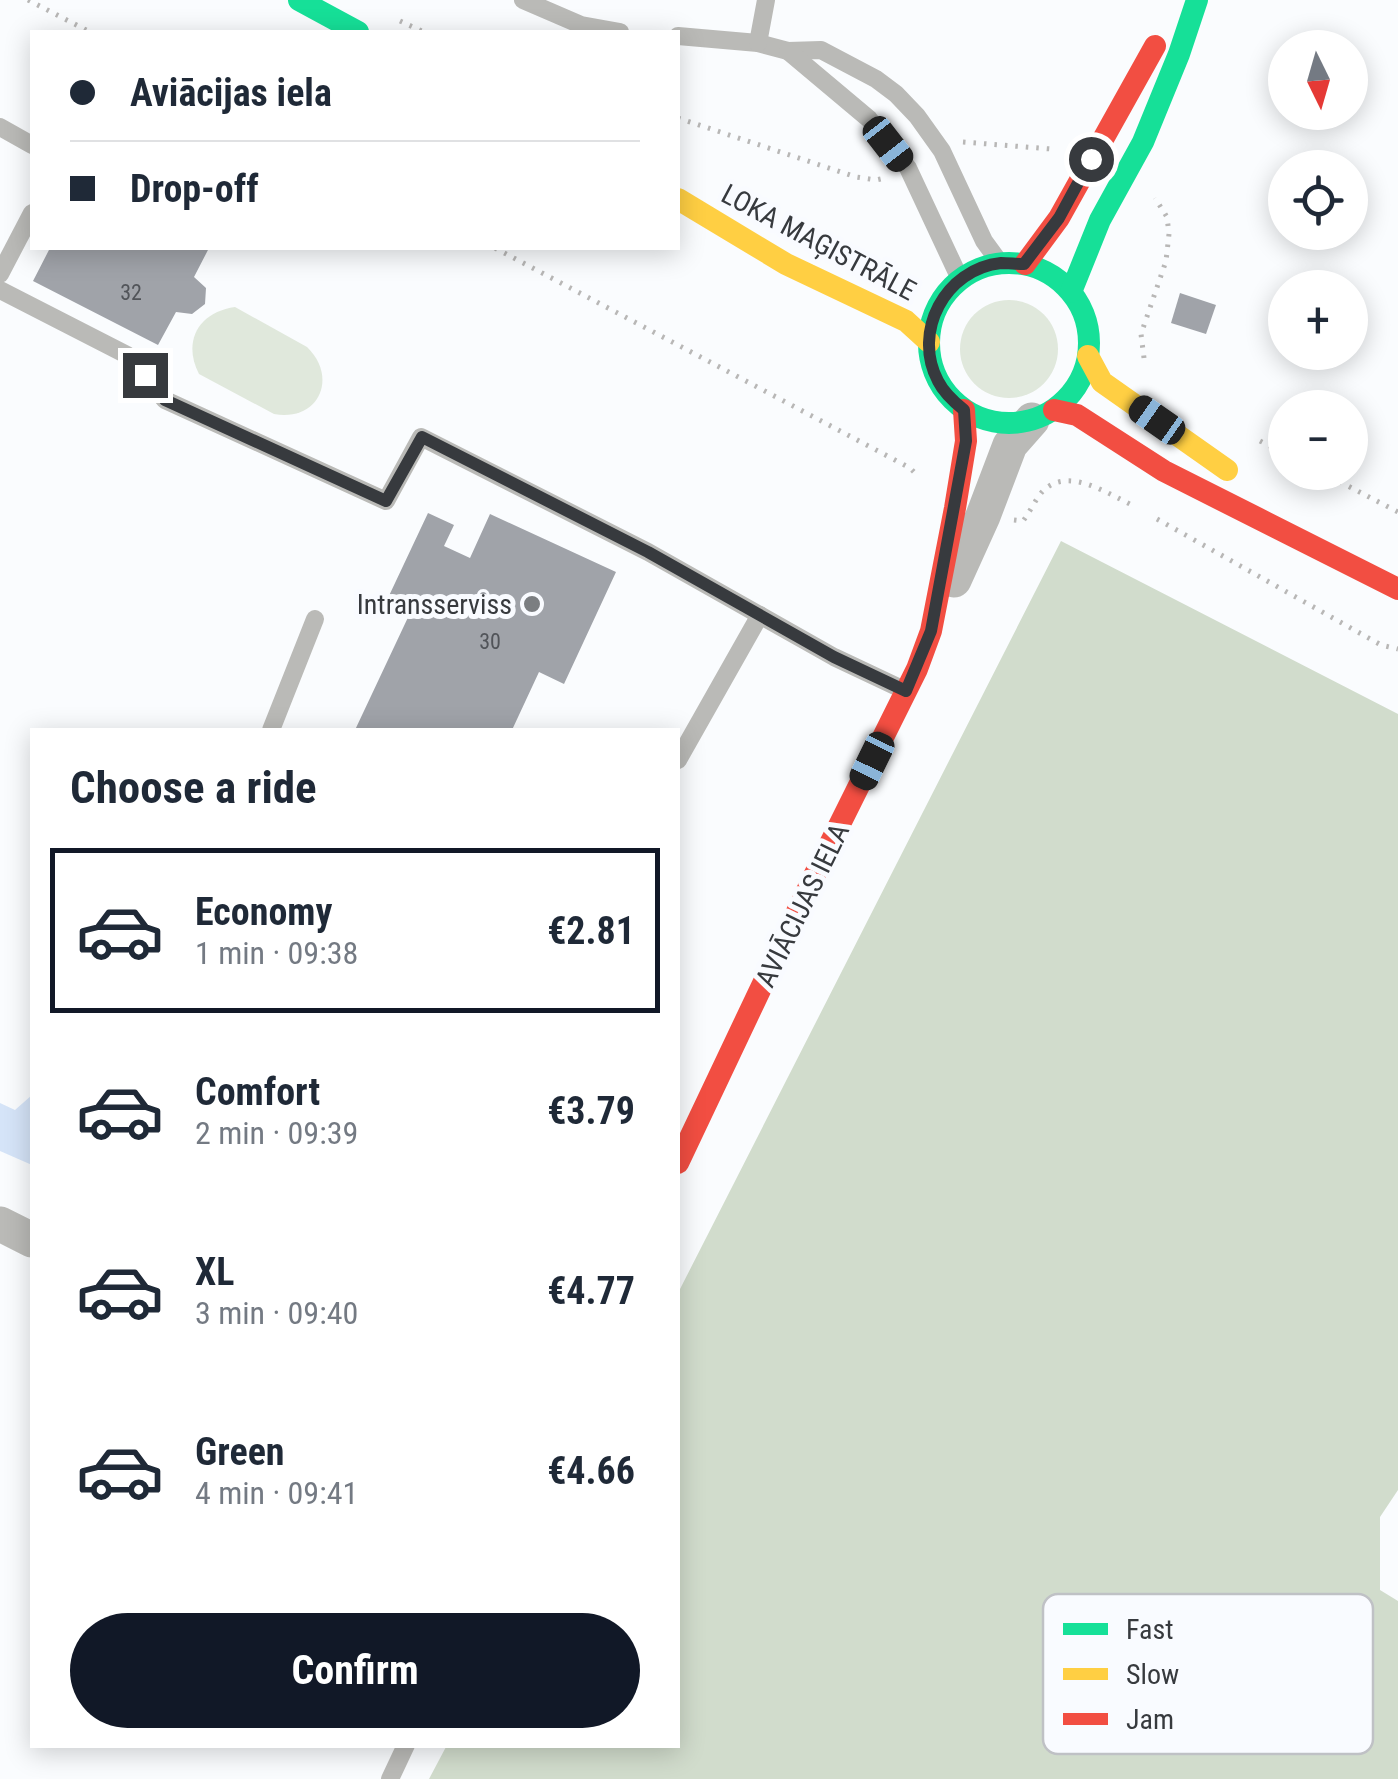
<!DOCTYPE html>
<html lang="en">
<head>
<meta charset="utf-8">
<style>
	:root { --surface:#fff; --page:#f2f2f3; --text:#1f2937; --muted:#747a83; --line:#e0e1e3; --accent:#111827 }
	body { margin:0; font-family:"Roboto Condensed",sans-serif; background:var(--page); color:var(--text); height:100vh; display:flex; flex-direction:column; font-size:38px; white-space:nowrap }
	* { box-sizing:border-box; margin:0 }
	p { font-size:32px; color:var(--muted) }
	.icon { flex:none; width:55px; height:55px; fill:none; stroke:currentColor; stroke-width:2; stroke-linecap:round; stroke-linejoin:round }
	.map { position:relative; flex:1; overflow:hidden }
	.panel { position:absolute; left:30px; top:728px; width:650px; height:1020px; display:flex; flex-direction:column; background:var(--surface); border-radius:0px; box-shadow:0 5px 25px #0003 }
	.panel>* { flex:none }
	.guide { position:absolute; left:30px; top:30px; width:650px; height:220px; border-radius:0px; box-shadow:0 5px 25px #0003; display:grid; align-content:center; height:220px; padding:0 40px; background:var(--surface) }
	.needle { width:65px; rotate:175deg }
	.buttons { position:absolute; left:1268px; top:30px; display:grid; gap:20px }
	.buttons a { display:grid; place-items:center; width:100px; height:100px; border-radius:50%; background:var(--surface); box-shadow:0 5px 25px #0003; font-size:50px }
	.end { position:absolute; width:45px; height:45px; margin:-22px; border:12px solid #373a3e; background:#fff; box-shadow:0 0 0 5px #fff }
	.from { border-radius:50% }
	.car { position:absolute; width:30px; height:60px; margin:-30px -15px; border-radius:12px; box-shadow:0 0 8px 2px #0007; background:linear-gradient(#222 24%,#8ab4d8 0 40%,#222 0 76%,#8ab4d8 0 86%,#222 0) }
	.guide b { display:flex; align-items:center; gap:35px; height:95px; font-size:38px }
	.guide b+b { border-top:2px solid var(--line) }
	.guide i { width:25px; height:25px; background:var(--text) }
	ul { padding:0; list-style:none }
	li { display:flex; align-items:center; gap:30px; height:165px; margin:0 20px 15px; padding:0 20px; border:5px solid transparent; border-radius:0px }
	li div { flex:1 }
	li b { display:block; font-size:38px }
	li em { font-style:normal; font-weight:700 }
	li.on { border-color:var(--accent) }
	li>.icon { width:90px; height:90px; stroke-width:1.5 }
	h2 { padding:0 40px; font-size:45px; line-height:120px }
	.button { display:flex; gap:20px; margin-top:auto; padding:20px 40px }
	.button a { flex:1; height:115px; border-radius:60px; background:var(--accent); color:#fff; font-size:40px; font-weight:700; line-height:115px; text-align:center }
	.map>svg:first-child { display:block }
	.green { fill:#e0e8dc }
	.forest { fill:#d1dccc }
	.water { fill:#d5e4f8 }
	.building { fill:#a0a3a9 }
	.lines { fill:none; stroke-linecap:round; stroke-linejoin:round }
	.path { stroke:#b8b7b6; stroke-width:5; stroke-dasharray:2.5 8; stroke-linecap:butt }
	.lane { stroke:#babab7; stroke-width:18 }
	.street { stroke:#babab7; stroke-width:35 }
	.fast { stroke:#16e098; stroke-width:22 }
	.slow { stroke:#ffcf43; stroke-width:22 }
	.jam { stroke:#f24e42; stroke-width:22 }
	.route { stroke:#373a3e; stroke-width:12 }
	.poi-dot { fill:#7b7e81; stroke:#f9fbff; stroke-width:4 }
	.labels { text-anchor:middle; stroke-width:10; stroke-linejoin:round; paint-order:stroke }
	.number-label { font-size:22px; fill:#515459 }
	.street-label { font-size:28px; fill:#373a3e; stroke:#f9fbff }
	.poi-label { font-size:28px; fill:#373a3e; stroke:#f9fbff; text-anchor:end }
	.key { fill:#f9fbff; stroke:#bfc1c5; stroke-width:2.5 }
	.key-label { font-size:28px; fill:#373a3e }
</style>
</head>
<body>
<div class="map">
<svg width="1398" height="1779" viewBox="0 0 1398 1779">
	<rect width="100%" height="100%" fill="#fafcfe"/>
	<g class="green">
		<circle cx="1009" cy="349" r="49"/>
		<path d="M235 307 307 347C339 378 318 422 274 414L199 374C182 341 199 312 235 307Z"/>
	</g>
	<path class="forest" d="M1061 541 1398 714V1490L1380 1517V1590L1398 1601V1779H429L447 1745H678V1293Z"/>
	<path class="water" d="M32 1095V1165L0 1151V1103L15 1110Z"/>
	<g class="building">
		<path d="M50 248H209L194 277 206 288 205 304 192 314 176 312 158 345 33 281Z"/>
		<path d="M1180 293 1216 305 1206 334 1171 323Z"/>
		<path d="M428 513 454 525 444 546 470 558 490 514 616 572 564 684 539 672 512 730H355L411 611 387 600Z"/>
	</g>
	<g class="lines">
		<g class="path">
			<path d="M28 0 90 32"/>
			<path d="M400 21 424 32"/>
			<path d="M678 118 856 177 876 180 885 178"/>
			<path d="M963 142 1051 149"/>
			<path d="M495 248 910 468 918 476"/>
			<path d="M1144 358 1141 334 1166 261 1169 234 1167 217 1155 198"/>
			<path d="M1260 441 1285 454"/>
			<path d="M1321 472 1398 512"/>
			<path d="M1157 519 1381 645 1398 649"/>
			<path d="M1014 520 1023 521C1030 512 1035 500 1042 492 1067 465 1108 494 1134 506"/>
		</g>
		<g class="lane">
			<path d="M523 0 581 25 620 32"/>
			<path d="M678 36 758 43 788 51 821 50 876 79 896 94 917 116 942 151 984 241 1000 263"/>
			<path d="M758 43 766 0"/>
			<path d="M788 51 869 119 908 168 960 279"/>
			<path d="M0 127 32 145"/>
			<path d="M0 274 32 213"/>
			<path d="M0 290 127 355 165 400 386 501 421 437 648 552 834 657 906 691"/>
			<path d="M271 730 315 619"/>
			<path d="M678 760 760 615"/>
			<path d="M390 1779 406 1745"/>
		</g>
		<g class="street">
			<path d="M954 580 983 516 1010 445 1032 420"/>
			<path d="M0 1224 32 1240"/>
		</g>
		<g class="fast">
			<path d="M299 0 358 32"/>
			<circle cx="1009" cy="343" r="80"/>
			<path d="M1071 292 1100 220 1143 142 1179 54 1197 0"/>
		</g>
		<g class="slow">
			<path d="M678 199 786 264 906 321 929 342"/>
			<path d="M1088 356 1102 382 1227 470"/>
		</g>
		<g class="jam">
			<path d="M1025 264 1059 218 1155 46"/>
			<path d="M1054 410 1077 415 1164 471 1398 589"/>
			<path d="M678 1163 815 874 917 669 931 631 955 508 966 441 964 410"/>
		</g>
	</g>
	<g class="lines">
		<path class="route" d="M145 375 165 400 386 501 422 437 648 552 834 657 906 691 931 631 966 441 964 410C954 402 944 393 938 381 912 332 945 269 1001 263 1008 263 1017 264 1024 264L1059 218 1091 159"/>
	</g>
	<circle class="poi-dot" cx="532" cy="604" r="10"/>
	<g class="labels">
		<g class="number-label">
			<text x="131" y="300">32</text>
			<text x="490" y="649">30</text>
		</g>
		<g class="street-label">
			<text transform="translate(819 242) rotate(28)" y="10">LOKA MAĢISTRĀLE</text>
			<text transform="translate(802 905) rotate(-64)" y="10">AVIĀCIJAS IELA</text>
		</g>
		<g class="poi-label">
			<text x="512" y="614">Intransserviss</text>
		</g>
	</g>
	<rect x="1043" y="1594" width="330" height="160" rx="15" class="key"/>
	<rect x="1063" y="1623" width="45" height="12" fill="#16e098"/>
	<rect x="1063" y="1668" width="45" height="12" fill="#ffcf43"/>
	<rect x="1063" y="1713" width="45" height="12" fill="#f24e42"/>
	<g class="key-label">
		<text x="1126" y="1639">Fast</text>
		<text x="1126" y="1684">Slow</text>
		<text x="1126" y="1729">Jam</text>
	</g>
</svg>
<div class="buttons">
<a><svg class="needle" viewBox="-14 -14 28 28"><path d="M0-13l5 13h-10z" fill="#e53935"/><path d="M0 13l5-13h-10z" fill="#747a83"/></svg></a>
<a><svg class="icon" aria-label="locate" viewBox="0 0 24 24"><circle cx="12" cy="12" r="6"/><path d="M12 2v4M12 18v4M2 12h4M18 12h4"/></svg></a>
<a>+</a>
<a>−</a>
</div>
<i class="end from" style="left:1091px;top:159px"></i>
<i class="end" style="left:145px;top:375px"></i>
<i class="car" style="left:888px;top:144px;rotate:142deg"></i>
<i class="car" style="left:1157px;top:420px;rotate:305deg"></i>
<i class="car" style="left:872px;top:761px;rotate:206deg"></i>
<div class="guide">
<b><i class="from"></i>Aviācijas iela</b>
<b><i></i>Drop-off</b>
</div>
<section class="panel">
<h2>Choose a ride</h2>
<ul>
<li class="on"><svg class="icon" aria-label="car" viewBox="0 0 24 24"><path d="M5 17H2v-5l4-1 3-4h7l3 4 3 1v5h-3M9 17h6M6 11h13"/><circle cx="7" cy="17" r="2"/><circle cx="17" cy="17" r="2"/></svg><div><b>Economy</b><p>1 min · 09:38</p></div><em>€2.81</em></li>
<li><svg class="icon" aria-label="car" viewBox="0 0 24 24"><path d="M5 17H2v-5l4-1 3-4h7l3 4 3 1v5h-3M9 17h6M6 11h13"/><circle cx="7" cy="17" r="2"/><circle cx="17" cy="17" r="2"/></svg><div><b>Comfort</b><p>2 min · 09:39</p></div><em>€3.79</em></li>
<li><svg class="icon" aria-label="car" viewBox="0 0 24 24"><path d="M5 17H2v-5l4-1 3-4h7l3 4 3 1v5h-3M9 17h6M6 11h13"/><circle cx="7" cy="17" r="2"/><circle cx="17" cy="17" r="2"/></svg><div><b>XL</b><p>3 min · 09:40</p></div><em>€4.77</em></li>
<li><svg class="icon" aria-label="car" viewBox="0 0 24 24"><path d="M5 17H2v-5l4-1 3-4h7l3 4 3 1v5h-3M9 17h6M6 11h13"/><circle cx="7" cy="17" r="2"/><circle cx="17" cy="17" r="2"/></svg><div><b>Green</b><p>4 min · 09:41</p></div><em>€4.66</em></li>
</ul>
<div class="button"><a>Confirm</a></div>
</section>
</div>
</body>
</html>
